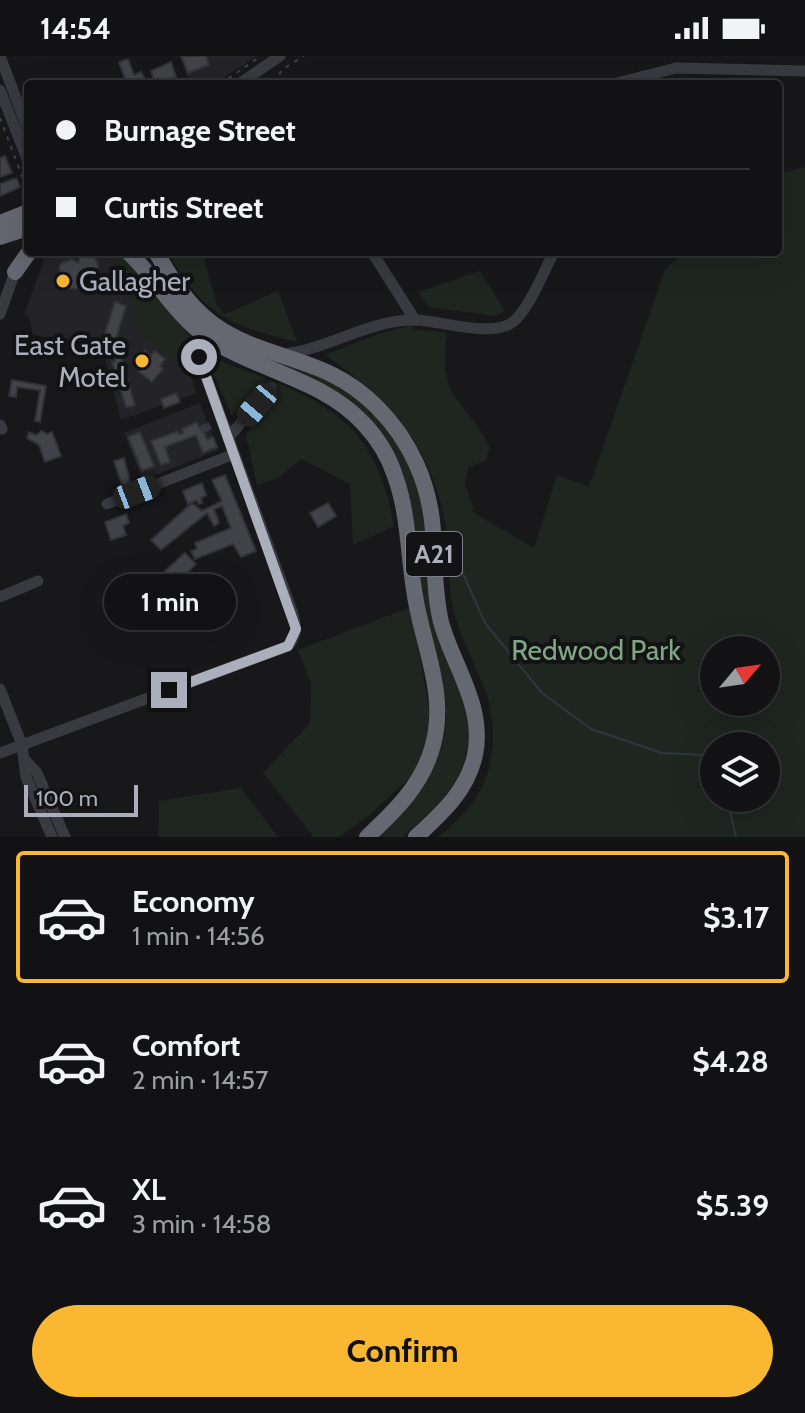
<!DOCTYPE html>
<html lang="en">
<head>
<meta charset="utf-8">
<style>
	:root { --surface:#121214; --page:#1b1b1d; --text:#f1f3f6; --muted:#9c9ea0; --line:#313234; --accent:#f9b732 }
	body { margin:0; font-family:Cabin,sans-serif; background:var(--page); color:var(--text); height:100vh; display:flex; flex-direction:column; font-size:30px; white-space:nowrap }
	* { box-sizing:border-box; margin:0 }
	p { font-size:26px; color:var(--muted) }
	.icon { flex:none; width:44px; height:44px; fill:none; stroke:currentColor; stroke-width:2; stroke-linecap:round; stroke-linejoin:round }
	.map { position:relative; height:781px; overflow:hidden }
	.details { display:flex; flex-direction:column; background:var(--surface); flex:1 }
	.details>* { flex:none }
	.top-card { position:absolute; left:24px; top:24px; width:758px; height:176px; border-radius:8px; box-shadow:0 8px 32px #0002,0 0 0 2px var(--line); display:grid; align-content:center; height:176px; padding:0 32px; background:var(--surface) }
	.needle { width:52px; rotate:61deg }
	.fabs { position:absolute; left:700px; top:580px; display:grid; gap:16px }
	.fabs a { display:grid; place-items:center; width:80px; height:80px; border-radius:50%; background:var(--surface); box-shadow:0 8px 32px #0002,0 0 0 2px var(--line); font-size:40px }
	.scale { position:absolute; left:24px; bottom:20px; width:114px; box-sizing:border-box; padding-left:8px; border:4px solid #aaafbb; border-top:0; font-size:22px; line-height:28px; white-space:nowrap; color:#aaafbb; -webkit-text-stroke:6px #131316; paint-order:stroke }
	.end { position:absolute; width:36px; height:36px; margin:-18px; border:10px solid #aaafbb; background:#111; box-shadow:0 0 0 4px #111 }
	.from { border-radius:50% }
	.bubble { position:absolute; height:56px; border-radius:28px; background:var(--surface); box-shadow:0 8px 32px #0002,0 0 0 2px var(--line); font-size:26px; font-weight:800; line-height:56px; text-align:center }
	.car { position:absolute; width:24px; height:48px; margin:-24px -12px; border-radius:10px; box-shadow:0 0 6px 2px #0007; background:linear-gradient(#222 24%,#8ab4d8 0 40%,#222 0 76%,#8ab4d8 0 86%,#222 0) }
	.top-card b { display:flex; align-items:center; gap:28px; height:76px; font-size:30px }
	.top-card b+b { border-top:2px solid var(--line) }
	.top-card i { width:20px; height:20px; background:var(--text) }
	ul { padding:14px 0 0; list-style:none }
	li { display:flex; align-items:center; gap:24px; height:132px; margin:0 16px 12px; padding:0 16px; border:4px solid transparent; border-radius:8px }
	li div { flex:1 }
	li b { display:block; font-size:30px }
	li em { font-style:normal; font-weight:800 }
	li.active { border-color:var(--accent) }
	li>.icon { width:72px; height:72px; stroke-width:1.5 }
	.action { display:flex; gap:16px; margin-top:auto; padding:16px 32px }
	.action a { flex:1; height:92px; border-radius:48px; background:var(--accent); color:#111; font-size:32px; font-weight:800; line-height:92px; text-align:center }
	.status { display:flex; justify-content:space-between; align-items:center; height:56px; padding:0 40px; background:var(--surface); direction:ltr }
	.status svg { height:22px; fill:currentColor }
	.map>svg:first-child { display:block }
	.built { fill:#242428 }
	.green { fill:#1e261f; fill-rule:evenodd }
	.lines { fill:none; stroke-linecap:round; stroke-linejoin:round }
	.stream { stroke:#2d373f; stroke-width:2 }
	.building { fill:#424348; stroke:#323237; stroke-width:2 }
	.minor-tunnel { stroke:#35363b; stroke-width:11; stroke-dasharray:11 5.5; stroke-linecap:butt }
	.path { stroke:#3f4147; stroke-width:2; stroke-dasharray:4 6; stroke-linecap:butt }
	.minor { stroke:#393a40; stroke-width:11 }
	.highway { stroke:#656871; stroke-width:16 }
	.route { stroke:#aaafbb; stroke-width:10 }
	.poi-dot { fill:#f9b732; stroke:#131316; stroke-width:3 }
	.labels { text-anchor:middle; stroke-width:8; stroke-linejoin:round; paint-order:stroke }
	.shield { fill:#131316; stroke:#7d808a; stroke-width:2 }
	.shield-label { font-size:26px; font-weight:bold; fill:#aaafbb }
	.poi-label { font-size:28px; fill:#aaafbb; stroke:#131316; text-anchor:start }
	.park-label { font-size:28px; fill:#81a683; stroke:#131316 }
</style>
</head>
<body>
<div class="status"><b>14:54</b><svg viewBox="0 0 49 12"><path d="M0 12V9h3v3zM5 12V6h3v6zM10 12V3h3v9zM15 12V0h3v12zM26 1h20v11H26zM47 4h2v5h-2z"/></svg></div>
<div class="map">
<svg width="805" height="781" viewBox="0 0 805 781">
	<rect width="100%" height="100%" fill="#18181b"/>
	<g class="built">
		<path d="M180 0H257L214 28H190Z"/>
		<path d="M47 196H101L115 203 114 233 124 235 131 242 139 275 189 314 196 337 121 364 104 297 33 278 29 261 24 259Z"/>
		<path d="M200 347 218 394 143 424 124 377Z"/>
	</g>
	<g class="green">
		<path d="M805 111V781H439C450 770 464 759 473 746 497 714 498 665 483 629 473 605 461 582 454 556 447 527 451 499 446 471 432 392 393 346 325 299L378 278 412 269 414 274 447 276C437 347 463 338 490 391L486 404 468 412 465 429 474 453 471 455 534 492 557 419 589 431 665 214 685 196H778V118ZM714 594H766V646H714ZM714 690H766V742H714Z"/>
		<path d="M101 196H120L127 202 191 281 192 303 198 319 195 324C182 301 151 294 138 273 128 258 138 235 114 234L115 203Z"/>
		<path d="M167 196H202L217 250 225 258 278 235 297 286C228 269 204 259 167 196Z"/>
		<path d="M480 215 505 255 495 260 429 251 418 236Z"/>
		<path d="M219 282 330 323 372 353 402 393 419 434 470 676C464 731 441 745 403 781H378C410 752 439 718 445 674 450 635 435 597 426 560 410 495 391 431 371 366Z"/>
		<path d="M214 303C312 340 375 355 394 470L353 489 350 428 301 403 278 422 257 429 246 379 273 339 258 332 232 360 210 310Z"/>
		<path d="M411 551 432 669 416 716 368 760 339 781H314L263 717 310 667 311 628 298 594Z"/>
		<path d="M241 732 278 781H158L159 745Z"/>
	</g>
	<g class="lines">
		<g class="stream">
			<path d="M461 513 485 567 542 637 591 673 662 697 704 699 714 714"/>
			<path d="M727 742 736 781"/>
		</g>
	</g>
	<g class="building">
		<path d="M181 0H206L209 9 188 17Z"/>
		<path d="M128 3 134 19 141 16 148 28H127L119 6Z"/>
		<path d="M171 6 176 21 148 28 154 24 151 15Z"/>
		<path d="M5 100 12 117 0 121V102Z"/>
		<path d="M13 123H17L20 131 0 140V128Z"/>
		<path d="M91 198 97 205 101 225 81 233 64 232 59 220 62 219 59 212 61 207 72 203 78 207 80 200Z"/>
		<path d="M115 246 126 250 113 292 101 289Z"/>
		<path d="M145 294 150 300 155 295 165 303 160 310 163 313 152 326 139 316 145 309 137 303Z"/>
		<path d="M115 301H121L135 350 126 351 112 306H115Z"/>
		<path d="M12 324 46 330 40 366 35 365 40 334 17 331 16 341 9 340Z"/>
		<path d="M176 337 180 346 164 352 161 343Z"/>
		<path d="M197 366 199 371 207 368 210 373 204 376 207 384 213 381 217 391 203 397 196 379 165 391 170 406 161 409 151 385 178 375 179 378 183 377 182 373Z"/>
		<path d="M42 375 47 378 52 376 61 400 45 406 39 389 27 382 29 376 36 379Z"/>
		<path d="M140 376 154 410 142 415 128 381Z"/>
		<path d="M124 402 131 430 123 432 114 405Z"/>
		<path d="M225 419 256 495 241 501 233 488 195 503 191 495 197 493 195 487 231 472 222 450 214 453 219 467 214 470 207 457 161 494 151 484 192 447 202 455 222 445 212 424Z"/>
		<path d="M202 427 206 439 201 442 202 447 198 448 197 444 188 448 183 435Z"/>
		<path d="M328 447 336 460 318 471 310 457Z"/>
		<path d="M126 458 129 467 123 470 126 479 111 484 105 466Z"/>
		<path d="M185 497 196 508 172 533 164 525 165 515Z"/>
	</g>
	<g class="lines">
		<path class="minor-tunnel" d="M204 369 207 375"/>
		<g class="path">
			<path d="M220 28 261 0"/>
			<path d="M278 28V20L283 13 304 0"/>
			<path d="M0 62 28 136"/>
		</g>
		<g class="minor">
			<path d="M0 0 28 74"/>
			<path d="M239 28 280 0"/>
			<path d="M613 28 676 12 805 15"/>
			<path d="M0 34 28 105"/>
			<path d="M372 196 415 264"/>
			<path d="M0 258 15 216"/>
			<path d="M284 298C329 293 370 263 416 264 442 265 492 282 513 266 529 253 544 215 554 196"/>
			<path d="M0 369 2 373"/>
			<path d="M228 382 271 332"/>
			<path d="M107 448 234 398"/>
			<path d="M0 541 38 525"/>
			<path d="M0 633 22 689 26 721 52 781"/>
			<path d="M0 697 288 590C299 578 296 566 291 552L200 304V293L211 277"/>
			<path d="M26 705 37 717 65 781"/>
		</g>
		<g class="highway">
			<path d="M0 167 28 156"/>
			<path d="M0 181 28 172"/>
			<path d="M128 196C158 224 176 261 211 284 260 315 324 324 364 368 378 383 389 401 395 420 409 458 408 501 415 540 423 590 447 638 433 689 423 728 396 754 367 781"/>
			<path d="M156 196C173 226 191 255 222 274 274 306 328 301 377 351 411 385 430 429 433 475 435 505 434 537 441 566 453 610 485 650 475 699 467 735 442 757 416 781"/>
			<path d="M15 216 29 196"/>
		</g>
	</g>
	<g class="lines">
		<path class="route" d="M169 634 288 590 296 573 199 301"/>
	</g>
	<g class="poi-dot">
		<circle cx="63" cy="225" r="8"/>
		<circle cx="142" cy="305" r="8"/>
	</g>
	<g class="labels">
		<rect class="shield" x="406" y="476" width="56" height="44" rx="6"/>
		<g class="shield-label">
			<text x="434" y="507">A21</text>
		</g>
		<g class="poi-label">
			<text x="79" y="235">Gallagher</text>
			<text x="126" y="299" text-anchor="end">East Gate<tspan x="126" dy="32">Motel</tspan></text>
		</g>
		<g class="park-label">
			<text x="596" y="604">Redwood Park</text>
		</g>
	</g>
</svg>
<div class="fabs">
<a><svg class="needle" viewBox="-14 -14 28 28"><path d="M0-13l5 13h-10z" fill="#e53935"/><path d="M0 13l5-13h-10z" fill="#9c9ea0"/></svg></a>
<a><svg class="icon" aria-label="layers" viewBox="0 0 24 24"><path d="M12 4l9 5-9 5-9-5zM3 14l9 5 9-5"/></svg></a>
</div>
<div class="scale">100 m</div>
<i class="end from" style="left:199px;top:301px"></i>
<i class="end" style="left:169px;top:634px"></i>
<div class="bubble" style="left:104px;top:518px;width:132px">1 min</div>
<i class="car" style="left:257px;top:349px;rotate:220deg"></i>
<i class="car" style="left:137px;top:436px;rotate:69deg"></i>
<div class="top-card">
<b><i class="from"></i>Burnage Street</b>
<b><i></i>Curtis Street</b>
</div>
</div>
<section class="details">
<ul>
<li class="active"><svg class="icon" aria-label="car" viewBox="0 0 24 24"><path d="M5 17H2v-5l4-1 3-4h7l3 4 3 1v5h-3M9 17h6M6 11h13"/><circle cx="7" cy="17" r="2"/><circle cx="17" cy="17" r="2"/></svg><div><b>Economy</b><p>1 min · 14:56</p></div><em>$3.17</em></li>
<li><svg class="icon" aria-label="car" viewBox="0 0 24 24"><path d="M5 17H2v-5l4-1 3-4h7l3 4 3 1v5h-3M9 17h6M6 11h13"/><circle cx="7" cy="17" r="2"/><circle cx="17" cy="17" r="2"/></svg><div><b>Comfort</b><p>2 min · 14:57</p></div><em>$4.28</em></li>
<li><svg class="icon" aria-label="car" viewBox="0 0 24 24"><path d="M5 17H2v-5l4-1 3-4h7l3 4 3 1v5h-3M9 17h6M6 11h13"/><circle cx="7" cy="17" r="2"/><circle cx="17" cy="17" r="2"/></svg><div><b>XL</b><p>3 min · 14:58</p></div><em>$5.39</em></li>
</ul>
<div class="action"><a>Confirm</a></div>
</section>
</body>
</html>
